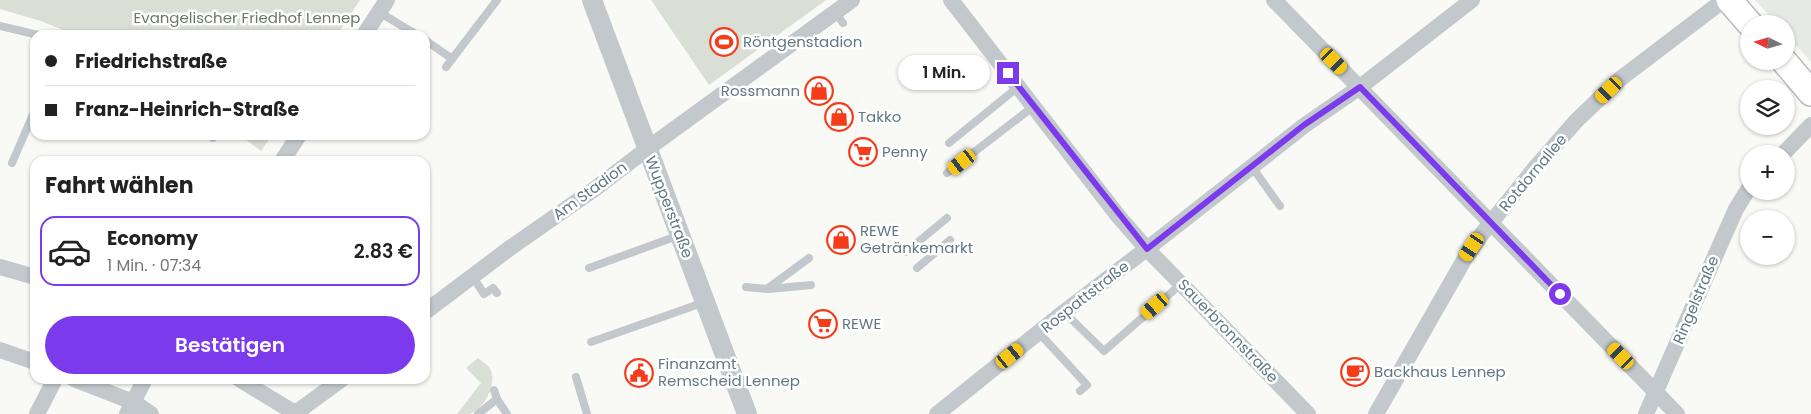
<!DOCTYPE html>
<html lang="de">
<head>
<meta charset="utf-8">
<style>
	:root { --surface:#fff; --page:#f2f2f2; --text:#222; --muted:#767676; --line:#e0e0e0; --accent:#7c3aed }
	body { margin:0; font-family:Poppins,sans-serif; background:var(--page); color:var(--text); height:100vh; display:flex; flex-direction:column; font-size:19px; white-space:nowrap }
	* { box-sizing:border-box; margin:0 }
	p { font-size:16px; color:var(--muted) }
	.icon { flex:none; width:28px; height:28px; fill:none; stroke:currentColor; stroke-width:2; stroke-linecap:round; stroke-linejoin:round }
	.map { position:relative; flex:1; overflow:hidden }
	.panel { position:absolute; left:30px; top:156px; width:400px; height:228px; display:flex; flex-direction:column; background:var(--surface); border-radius:15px; box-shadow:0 1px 4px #0004 }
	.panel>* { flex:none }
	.top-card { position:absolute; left:30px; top:30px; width:400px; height:110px; border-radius:15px; box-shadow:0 1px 4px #0004; display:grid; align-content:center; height:110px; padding:0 15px; background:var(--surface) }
	.needle { width:32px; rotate:275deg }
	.tools { position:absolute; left:1740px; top:15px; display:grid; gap:10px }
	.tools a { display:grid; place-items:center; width:55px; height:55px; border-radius:50%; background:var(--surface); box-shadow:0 1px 4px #0004; font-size:25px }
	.end { position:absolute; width:22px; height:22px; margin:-11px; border:6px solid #7c3aed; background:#fff; box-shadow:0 0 0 2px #fff }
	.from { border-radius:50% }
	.bubble { position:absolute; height:35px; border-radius:18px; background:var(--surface); box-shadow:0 1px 4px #0004; font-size:16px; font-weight:600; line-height:35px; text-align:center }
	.car { position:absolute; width:15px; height:30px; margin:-15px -8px; border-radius:6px; box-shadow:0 0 4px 1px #0007; background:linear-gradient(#f5c518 24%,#345 0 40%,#f5c518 0 76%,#345 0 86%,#f5c518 0) }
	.top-card b { display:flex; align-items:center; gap:18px; height:48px; font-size:19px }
	.top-card b+b { border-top:1px solid var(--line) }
	.top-card i { width:12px; height:12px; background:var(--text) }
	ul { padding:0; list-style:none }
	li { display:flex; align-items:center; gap:15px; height:70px; margin:0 10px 8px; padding:0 5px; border:2px solid transparent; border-radius:15px }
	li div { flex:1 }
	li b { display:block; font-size:19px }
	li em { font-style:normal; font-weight:600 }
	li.on { border-color:var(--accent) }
	li>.icon { width:45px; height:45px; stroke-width:1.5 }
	h2 { padding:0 15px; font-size:22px; line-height:60px }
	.primary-button { display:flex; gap:10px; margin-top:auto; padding:10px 15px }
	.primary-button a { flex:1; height:58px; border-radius:30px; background:var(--accent); color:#fff; font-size:20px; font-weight:600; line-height:58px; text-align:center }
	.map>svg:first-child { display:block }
	.built { fill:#e7e9e7 }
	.green { fill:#d9dfd5 }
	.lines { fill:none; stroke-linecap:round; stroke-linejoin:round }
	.primary-casing { stroke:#b5bcbf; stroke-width:28 }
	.service { stroke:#c2c8cb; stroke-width:8 }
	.minor { stroke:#c2c8cb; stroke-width:16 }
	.tertiary { stroke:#c2c8cb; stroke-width:20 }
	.primary { stroke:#fff; stroke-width:25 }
	.route { stroke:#7c3aed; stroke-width:6 }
	.labels { text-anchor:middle; stroke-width:5; stroke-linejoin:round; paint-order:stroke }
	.park-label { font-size:15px; fill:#687b61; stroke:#fff }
	.poi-label { font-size:15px; fill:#617884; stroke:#fff; text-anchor:start }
	.street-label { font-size:15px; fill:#617884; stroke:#fff }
</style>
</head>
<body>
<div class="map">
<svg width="1811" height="414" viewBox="0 0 1811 414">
	<rect width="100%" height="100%" fill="#f9f9f6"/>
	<path class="built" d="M1755 0H1811V62L1786 34V24H1777Z"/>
	<g class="green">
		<path d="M0 0H360L337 35H75L41 21 0 9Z"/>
		<path d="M651 0H826L709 85Z"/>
		<path d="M240 135H272L261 151Z"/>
		<path d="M478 358C481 361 485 363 488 366 500 379 485 410 469 414 465 414 460 414 457 414L481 383 466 368Z"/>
	</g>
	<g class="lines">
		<defs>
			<g id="primary">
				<path d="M1729 0 1750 24"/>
				<path d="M1784 61 1811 93"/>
			</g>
		</defs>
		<use href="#primary" class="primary-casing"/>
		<g class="service">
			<path d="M379 12 417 35"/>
			<path d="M835 12 843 23"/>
			<path d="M0 26 38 35"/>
			<path d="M425 40 451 58"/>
			<path d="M446 67 497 0"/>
			<path d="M213 138 214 135"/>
			<path d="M949 143 1018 87"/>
			<path d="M12 163 35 110"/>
			<path d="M1252 167 1280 206"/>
			<path d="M947 173 1034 106"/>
			<path d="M906 252 947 218"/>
			<path d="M589 268 680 235"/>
			<path d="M917 268 950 240"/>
			<path d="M473 277 484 294 493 288 497 293"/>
			<path d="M746 287 767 289 809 258"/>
			<path d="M769 289 811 285"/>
			<path d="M1064 312 1104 351 1181 284"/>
			<path d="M1039 333 1087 385 1080 391"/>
			<path d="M591 342 705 302"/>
			<path d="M576 377 587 414"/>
			<path d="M494 390 497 399 507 414"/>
			<path d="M478 414 497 399"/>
		</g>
		<g class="minor">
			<path d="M951 0 1119 217 1147 249 1308 414"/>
			<path d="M1274 0 1677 414"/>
			<path d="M364 35 387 0"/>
			<path d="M1783 154 1811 125"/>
			<path d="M282 161 299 135"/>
			<path d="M0 267 35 277"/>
			<path d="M425 312 510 248 596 188 647 149 852 0"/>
			<path d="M0 350 35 362"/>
			<path d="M74 379 133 402 151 414"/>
			<path d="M239 379 290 410 297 412"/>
			<path d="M37 414 55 379"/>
			<path d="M127 414 145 379"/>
			<path d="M297 414V412L342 379"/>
			<path d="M937 414 1064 312 1157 241 1305 125 1360 87 1472 0"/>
			<path d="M1376 414 1464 260 1481 235 1535 168 1576 121 1620 79 1724 0"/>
			<path d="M1646 414 1720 245 1736 209 1749 188"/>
		</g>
		<path class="tertiary" d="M592 0 747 414"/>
		<use href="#primary" class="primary"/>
	</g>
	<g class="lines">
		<path class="route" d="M1008 73 1147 249 1304 125 1360 87 1560 294"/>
	</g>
	<defs>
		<symbol id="stadium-ring" viewBox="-11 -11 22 22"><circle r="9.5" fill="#fff" stroke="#f53b1a" stroke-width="1.5"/><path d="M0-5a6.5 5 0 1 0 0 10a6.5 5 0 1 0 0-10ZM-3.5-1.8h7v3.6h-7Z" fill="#f53b1a"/></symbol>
		<symbol id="shop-ring" viewBox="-11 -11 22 22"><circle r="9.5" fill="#fff" stroke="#f53b1a" stroke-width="1.5"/><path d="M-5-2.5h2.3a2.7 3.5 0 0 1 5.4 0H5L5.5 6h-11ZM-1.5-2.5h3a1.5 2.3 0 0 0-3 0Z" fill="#f53b1a"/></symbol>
		<symbol id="supermarket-ring" viewBox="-11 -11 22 22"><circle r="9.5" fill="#fff" stroke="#f53b1a" stroke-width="1.5"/><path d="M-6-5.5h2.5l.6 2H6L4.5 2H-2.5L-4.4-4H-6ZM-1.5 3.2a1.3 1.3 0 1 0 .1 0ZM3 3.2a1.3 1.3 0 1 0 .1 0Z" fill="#f53b1a"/></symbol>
		<symbol id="cafe-ring" viewBox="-11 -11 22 22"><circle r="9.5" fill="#fff" stroke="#f53b1a" stroke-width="1.5"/><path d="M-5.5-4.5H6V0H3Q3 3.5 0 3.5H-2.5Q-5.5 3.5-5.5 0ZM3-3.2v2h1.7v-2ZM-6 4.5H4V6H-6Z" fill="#f53b1a"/></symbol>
		<symbol id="civic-ring" viewBox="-11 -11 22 22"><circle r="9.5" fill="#fff" stroke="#f53b1a" stroke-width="1.5"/><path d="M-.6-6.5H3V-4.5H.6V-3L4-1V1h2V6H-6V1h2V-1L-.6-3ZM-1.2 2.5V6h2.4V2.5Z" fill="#f53b1a"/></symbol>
	</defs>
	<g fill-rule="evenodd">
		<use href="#stadium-ring" x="708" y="26" width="32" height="32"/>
		<use href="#shop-ring" x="803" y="75" width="32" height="32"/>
		<use href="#shop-ring" x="823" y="101" width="32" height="32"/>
		<use href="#supermarket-ring" x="847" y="136" width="32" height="32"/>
		<use href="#shop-ring" x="825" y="224" width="32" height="32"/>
		<use href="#supermarket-ring" x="807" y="308" width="32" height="32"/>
		<use href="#cafe-ring" x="1339" y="356" width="32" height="32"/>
		<use href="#civic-ring" x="623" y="357" width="32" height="32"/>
	</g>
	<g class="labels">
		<g class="park-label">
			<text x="247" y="23">Evangelischer Friedhof Lennep</text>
		</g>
		<g class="poi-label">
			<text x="743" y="47">Röntgenstadion</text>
			<text x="800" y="96" text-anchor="end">Rossmann</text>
			<text x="858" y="122">Takko</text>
			<text x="882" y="157">Penny</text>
			<text x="860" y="236">REWE<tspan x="860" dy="17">Getränkemarkt</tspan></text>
			<text x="842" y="329">REWE</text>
			<text x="658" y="369">Finanzamt<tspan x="658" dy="17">Remscheid Lennep</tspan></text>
			<text x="1374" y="377">Backhaus Lennep</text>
		</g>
		<g class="street-label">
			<text transform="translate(1533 173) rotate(-50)" y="5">Rotdornallee</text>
			<text transform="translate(590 191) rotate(-36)" y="5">Am Stadion</text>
			<text transform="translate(669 207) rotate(69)" y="5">Wupperstraße</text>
			<text transform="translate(1085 297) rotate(-38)" y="5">Rospattstraße</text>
			<text transform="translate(1696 300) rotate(-67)" y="5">Ringelstraße</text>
			<text transform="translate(1228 331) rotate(46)" y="5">Sauerbronnstraße</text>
		</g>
	</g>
</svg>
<div class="tools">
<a><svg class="needle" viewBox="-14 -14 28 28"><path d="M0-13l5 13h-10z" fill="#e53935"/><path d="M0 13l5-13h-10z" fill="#767676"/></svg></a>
<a><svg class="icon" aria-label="layers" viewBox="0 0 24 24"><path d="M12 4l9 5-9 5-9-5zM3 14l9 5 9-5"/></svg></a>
<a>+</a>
<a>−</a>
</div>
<i class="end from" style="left:1560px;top:294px"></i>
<i class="end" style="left:1008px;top:73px"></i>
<div class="bubble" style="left:898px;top:55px;width:92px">1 Min.</div>
<i class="car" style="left:1334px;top:61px;rotate:135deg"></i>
<i class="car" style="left:1609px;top:90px;rotate:226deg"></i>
<i class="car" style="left:962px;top:162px;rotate:232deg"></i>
<i class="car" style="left:1472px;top:247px;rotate:214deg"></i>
<i class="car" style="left:1155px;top:306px;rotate:229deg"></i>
<i class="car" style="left:1010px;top:356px;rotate:51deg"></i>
<i class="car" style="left:1621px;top:356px;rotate:316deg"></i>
<div class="top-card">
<b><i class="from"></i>Friedrichstraße</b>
<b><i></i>Franz-Heinrich-Straße</b>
</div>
<section class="panel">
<h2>Fahrt wählen</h2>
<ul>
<li class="on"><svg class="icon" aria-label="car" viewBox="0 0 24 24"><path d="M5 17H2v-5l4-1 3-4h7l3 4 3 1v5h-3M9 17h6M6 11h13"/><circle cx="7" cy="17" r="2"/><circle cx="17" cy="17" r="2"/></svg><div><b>Economy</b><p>1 Min. · 07:34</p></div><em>2.83 €</em></li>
</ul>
<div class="primary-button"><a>Bestätigen</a></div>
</section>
</div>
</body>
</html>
